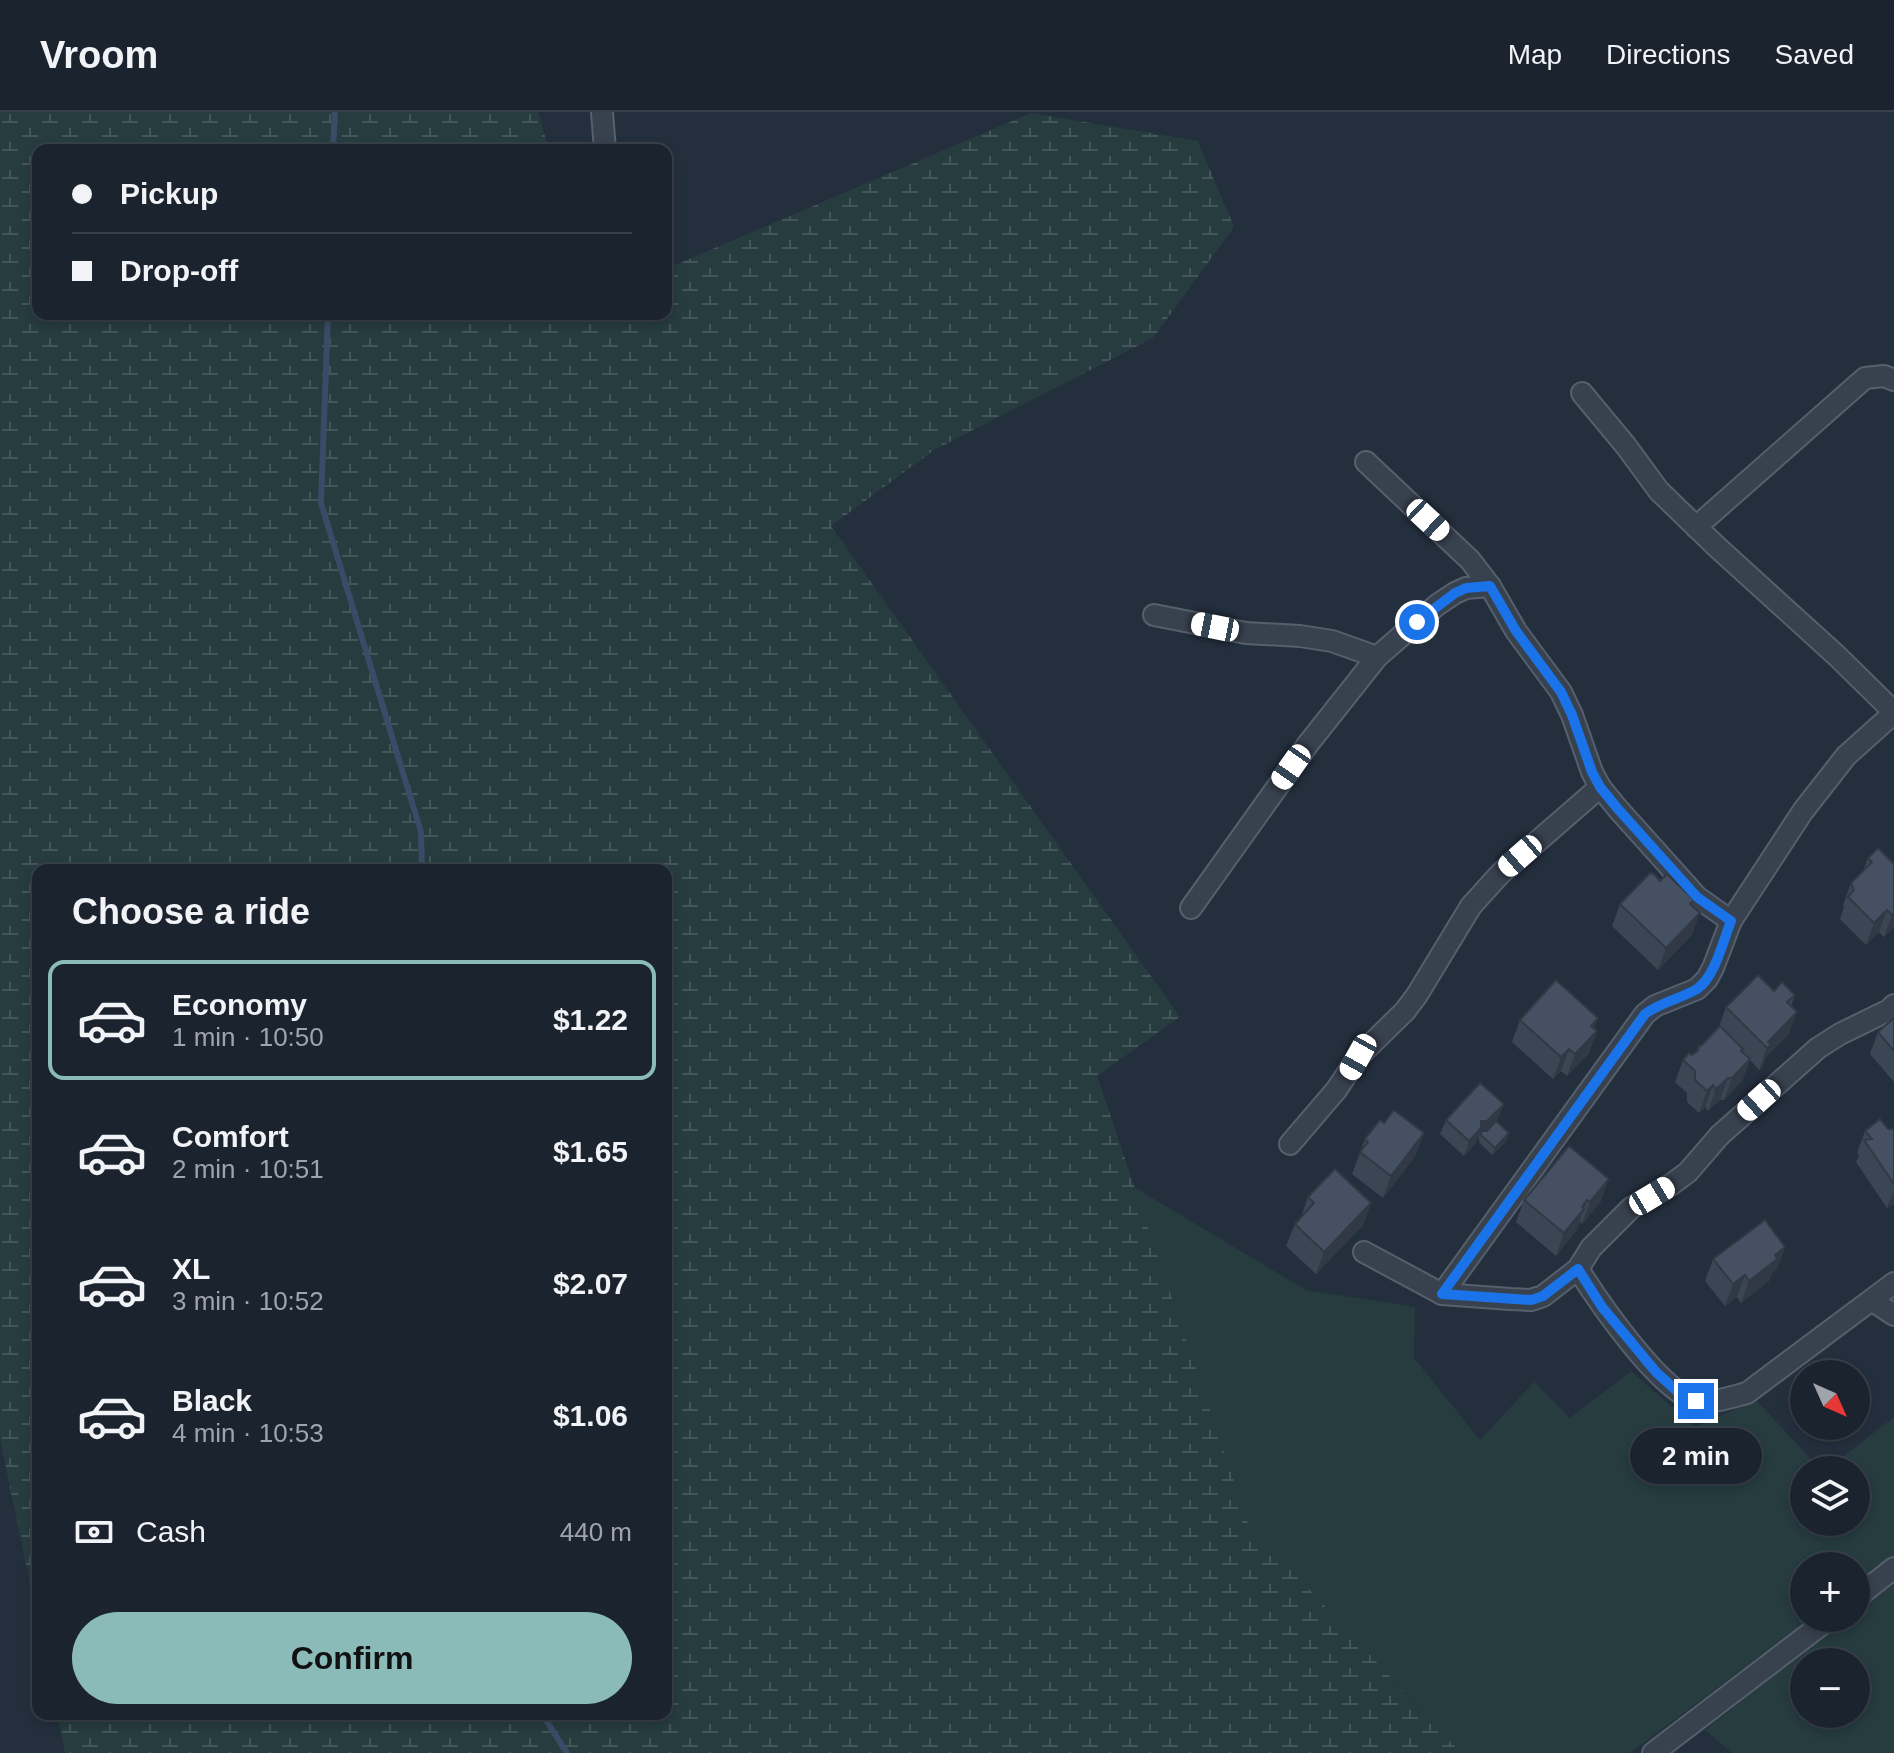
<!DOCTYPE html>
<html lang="en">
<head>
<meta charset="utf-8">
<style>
	:root { --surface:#1b232e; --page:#242b36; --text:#f1f3f6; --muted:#a0a4aa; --line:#39404a; --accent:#8bbbb9 }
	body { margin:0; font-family:Helvetica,sans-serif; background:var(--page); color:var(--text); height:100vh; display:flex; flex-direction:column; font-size:30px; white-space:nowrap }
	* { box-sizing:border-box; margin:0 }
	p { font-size:26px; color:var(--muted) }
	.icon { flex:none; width:44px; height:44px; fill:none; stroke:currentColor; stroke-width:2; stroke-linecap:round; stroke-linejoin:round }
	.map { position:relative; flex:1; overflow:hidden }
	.drawer { position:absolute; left:32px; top:752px; width:640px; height:856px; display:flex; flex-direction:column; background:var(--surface); border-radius:16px; box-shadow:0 4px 12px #0003,0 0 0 2px var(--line) }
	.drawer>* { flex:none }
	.hud { position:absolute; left:32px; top:32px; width:640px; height:176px; border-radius:16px; box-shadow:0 4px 12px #0003,0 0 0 2px var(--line); display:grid; align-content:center; height:176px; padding:0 40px; background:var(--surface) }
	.needle { width:52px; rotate:135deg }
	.buttons { position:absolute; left:1790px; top:1248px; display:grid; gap:16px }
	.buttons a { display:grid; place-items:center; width:80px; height:80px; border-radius:50%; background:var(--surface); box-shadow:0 4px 12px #0003,0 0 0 2px var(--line); font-size:40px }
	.end { position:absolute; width:36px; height:36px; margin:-18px; border:10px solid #1a73e8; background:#fff; box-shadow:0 0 0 4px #fff }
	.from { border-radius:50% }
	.bubble { position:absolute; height:56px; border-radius:28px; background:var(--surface); box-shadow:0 4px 12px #0003,0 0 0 2px var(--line); font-size:26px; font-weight:700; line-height:56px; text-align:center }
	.car { position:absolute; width:24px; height:48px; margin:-24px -12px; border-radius:10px; box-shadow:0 0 6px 2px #0007; background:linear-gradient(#fff 24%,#345 0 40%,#fff 0 76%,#345 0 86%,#fff 0) }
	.hud b { display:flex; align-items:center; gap:28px; height:76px; font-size:30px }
	.hud b+b { border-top:2px solid var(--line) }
	.hud i { width:20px; height:20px; background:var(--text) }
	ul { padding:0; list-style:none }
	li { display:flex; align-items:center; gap:24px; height:120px; margin:0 16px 12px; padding:0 24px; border:4px solid transparent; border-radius:16px }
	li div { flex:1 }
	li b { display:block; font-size:30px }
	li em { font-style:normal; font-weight:700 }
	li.selected { border-color:var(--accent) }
	li>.icon { width:72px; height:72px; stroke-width:1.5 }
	h2 { padding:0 40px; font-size:36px; line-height:96px }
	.pay { display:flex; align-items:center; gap:20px; height:88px; padding:0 40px; font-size:30px }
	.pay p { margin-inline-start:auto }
	.primary-button { display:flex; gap:16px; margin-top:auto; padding:16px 40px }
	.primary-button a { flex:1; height:92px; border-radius:48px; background:var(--accent); color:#111; font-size:32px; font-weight:700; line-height:92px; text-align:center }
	header { display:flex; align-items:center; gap:48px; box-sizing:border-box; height:112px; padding:0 40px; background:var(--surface); border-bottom:2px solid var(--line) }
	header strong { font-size:38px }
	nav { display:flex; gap:44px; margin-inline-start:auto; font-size:28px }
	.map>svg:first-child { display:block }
	.green { fill:#263c3f; fill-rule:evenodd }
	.wetland { fill:url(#wetland-marsh) }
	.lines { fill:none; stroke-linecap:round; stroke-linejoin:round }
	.stream { stroke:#394c67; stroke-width:6 }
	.minor-casing { stroke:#565f6c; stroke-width:24 }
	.minor { stroke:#38414e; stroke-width:20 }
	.wall { fill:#3b4654 }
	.shaded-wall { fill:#303945 }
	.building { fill:#455162; stroke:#303945; stroke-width:2 }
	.route { stroke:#1a73e8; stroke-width:10 }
</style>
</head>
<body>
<header>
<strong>Vroom</strong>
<nav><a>Map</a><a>Directions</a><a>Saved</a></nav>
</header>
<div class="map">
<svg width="1894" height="1641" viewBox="0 0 1894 1641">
	<defs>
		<pattern id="wetland-marsh" width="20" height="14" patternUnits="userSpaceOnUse" patternTransform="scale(2)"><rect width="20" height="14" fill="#263c3f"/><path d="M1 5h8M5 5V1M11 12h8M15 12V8" fill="none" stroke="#435659"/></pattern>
	</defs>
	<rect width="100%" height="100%" fill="#242f3e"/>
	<g class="green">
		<path d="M1134 1075 1306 1178 1415 1195 1414 1246 1480 1328 1534 1270 1570 1306 1631 1259 1695 1315 1756 1288 1821 1358H1804V1410H1856V1358H1826L1894 1305V1444L1856 1472V1454H1804V1506H1811L1630 1641H1461L1248 1411Z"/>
		<path d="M1894 1468V1641H1732L1705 1618 1846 1506H1856V1498ZM1804 1550H1856V1602H1804Z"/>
	</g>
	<path class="wetland" d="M0 0H538L549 38H38V202H666V157L1031 1 1198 29 1234 115 1153 226 934 338 831 414 1180 905 1097 964 1248 1411 1461 1641H65L57 1602H666V758H38V1510L0 1327Z"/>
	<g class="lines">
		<g class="stream">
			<path d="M333 38 335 0"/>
			<path d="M328 202 321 391 421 720 422 758"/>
			<path d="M542 1602 567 1641"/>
		</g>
		<defs>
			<g id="minor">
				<path d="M602 0 605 38"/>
				<path d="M1582 281 1626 334 1659 379 1717 435 1837 544 1894 600"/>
				<path d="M1366 350 1470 448 1490 474 1516 519 1561 580 1572 603 1592 660 1600 675 1618 697 1697 785 1731 809"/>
				<path d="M1696 415 1865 266 1884 264 1894 268"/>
				<path d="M1154 503 1246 521 1300 524 1332 529 1377 545"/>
				<path d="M1191 796 1308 632 1377 545 1437 493 1455 481 1466 476 1490 474"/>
				<path d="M1290 1032 1337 977 1358 945 1405 899 1417 883 1471 794 1500 762 1600 675"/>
				<path d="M1364 1140 1442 1182 1510 1187 1531 1188 1543 1184 1578 1157 1591 1136 1631 1096 1672 1072 1688 1060 1720 1023 1818 936 1840 922 1889 898 1894 893"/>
				<path d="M1578 1157C1598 1189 1662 1283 1698 1289 1715 1291 1731 1285 1747 1281L1894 1171"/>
				<path d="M1442 1182 1645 902 1655 894 1697 877 1707 867 1713 856 1731 809 1803 699 1846 644 1894 601"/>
				<path d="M1873 1189 1894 1203"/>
				<path d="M1856 1486 1894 1456"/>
				<path d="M1653 1641 1830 1506"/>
			</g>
		</defs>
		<use href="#minor" class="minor-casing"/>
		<use href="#minor" class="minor"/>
	</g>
	<g class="wall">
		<path d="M1868 746 1894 752V815L1884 825 1879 820 1866 833 1840 807 1844 795 1843 793 1851 771 1863 759Z"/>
		<path d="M1660 769 1694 788 1692 793V823L1658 858 1612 814 1620 792Z"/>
		<path d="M1774 879 1795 883 1791 894 1789 922 1765 946 1762 955 1759 958 1750 948 1742 969 1724 988H1720L1708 999 1705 995 1699 1001 1687 990V981L1675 970 1683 948 1696 941 1699 933 1701 934 1719 915 1726 895Z"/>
		<path d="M1894 906V970L1870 942 1878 920Z"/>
		<path d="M1520 908 1594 916 1597 919 1589 941 1567 964 1561 959 1553 967 1512 930Z"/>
		<path d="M1504 992 1496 1009 1509 1021 1506 1029 1492 1043 1479 1030V1024L1476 1031 1464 1044 1440 1022 1446 1008Z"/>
		<path d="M1894 1017V1092L1887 1096 1856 1050 1859 1043 1857 1041 1865 1019Z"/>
		<path d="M1365 1027 1416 1043 1383 1086 1352 1062Z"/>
		<path d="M1569 1034 1601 1089 1582 1112 1580 1110 1576 1119 1556 1144 1516 1110 1524 1088Z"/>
		<path d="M1308 1085 1371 1091 1363 1113 1316 1162 1286 1134 1295 1112 1301 1105Z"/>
		<path d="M1785 1135 1777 1157 1772 1161 1769 1169 1741 1191 1737 1185 1725 1194 1705 1169 1713 1147Z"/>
	</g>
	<g class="shaded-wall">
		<path d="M1887 798 1879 820 1866 833 1874 811Z"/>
		<path d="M1700 801 1692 823 1658 858 1666 836Z"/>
		<path d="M1894 801V815L1884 825 1892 803Z"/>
		<path d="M1797 900 1789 922 1765 946 1762 955 1759 958 1767 936 1768 930Z"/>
		<path d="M1598 906 1592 924 1597 919 1589 941 1567 964 1575 942 1591 914Z"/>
		<path d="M1569 937 1561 959 1553 967 1561 945Z"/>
		<path d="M1750 947 1742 969 1724 988 1732 966Z"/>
		<path d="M1728 966 1720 988 1708 999 1716 977Z"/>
		<path d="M1713 973 1705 995 1699 1001 1707 979Z"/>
		<path d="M1504 992 1498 1007 1482 1024 1481 1019 1476 1031 1464 1044 1469 1029 1481 1009Z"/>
		<path d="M1424 1021 1416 1043 1383 1086 1391 1064Z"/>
		<path d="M1509 1021 1506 1029 1492 1043 1495 1036Z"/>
		<path d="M1609 1067 1601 1089 1582 1112 1590 1090Z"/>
		<path d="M1894 1078V1092L1887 1096Z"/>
		<path d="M1587 1088 1576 1119 1556 1144 1564 1121Z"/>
		<path d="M1371 1091 1363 1113 1316 1162 1324 1140Z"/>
		<path d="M1785 1135 1777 1157 1772 1161 1769 1169 1741 1191 1749 1169 1775 1143Z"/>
		<path d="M1745 1163 1737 1185 1725 1194 1733 1172Z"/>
	</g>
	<g class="building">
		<path d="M1878 736 1894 752V801L1892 803 1887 798 1874 811 1848 785 1854 778 1851 771 1872 750 1868 746Z"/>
		<path d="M1650 761 1654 762 1660 769 1667 762 1694 788 1690 792 1700 801 1666 836 1620 792Z"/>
		<path d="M1758 863 1774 879 1782 870 1795 883 1787 890 1797 900 1768 930 1771 933 1767 936 1726 895Z"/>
		<path d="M1556 868 1598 906 1591 914 1597 919 1575 942 1569 937 1561 945 1520 908Z"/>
		<path d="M1894 906V939L1878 920Z"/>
		<path d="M1720 914 1743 937 1741 939 1750 947 1732 966H1728L1716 977 1713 973 1707 979 1695 968V959L1683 948 1689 941 1692 943 1698 939 1699 933 1701 934Z"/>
		<path d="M1480 971 1504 992 1487 1009H1481V1016L1469 1029 1446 1008Z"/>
		<path d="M1394 998 1424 1021 1391 1064 1360 1040 1368 1030 1365 1027 1380 1008 1384 1011Z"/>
		<path d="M1880 1007 1888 1017H1894V1072L1864 1028 1872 1027 1865 1019Z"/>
		<path d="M1496 1009 1509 1021 1495 1036 1481 1023V1019H1487Z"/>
		<path d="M1569 1034 1609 1067 1590 1090 1587 1088 1582 1095 1584 1097 1564 1121 1524 1088Z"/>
		<path d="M1335 1057 1371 1091 1324 1140 1295 1112 1314 1091 1308 1085Z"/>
		<path d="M1765 1108 1785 1135 1775 1143 1777 1147 1749 1169 1745 1163 1733 1172 1713 1147Z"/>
	</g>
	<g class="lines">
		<path class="route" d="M1417 510 1455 481 1466 476 1490 474 1516 519 1561 580 1572 603 1592 660 1600 675 1618 697 1697 785 1731 809C1723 829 1715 865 1697 877 1680 887 1661 890 1645 902L1442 1182 1531 1188 1543 1184 1578 1157 1602 1195 1656 1260 1679 1281 1696 1289"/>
	</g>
</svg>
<div class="buttons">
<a><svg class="needle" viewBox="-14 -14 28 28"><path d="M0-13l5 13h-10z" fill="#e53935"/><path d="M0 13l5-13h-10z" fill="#a0a4aa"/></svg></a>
<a><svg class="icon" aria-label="layers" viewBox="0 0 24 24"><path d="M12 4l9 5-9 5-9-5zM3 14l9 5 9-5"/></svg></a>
<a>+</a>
<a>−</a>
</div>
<i class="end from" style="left:1417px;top:510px"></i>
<i class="end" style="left:1696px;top:1289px"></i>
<div class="bubble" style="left:1630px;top:1316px;width:132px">2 min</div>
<i class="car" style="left:1428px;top:408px;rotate:133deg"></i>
<i class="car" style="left:1215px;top:515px;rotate:281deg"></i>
<i class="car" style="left:1291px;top:655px;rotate:215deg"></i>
<i class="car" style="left:1520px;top:744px;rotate:229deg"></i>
<i class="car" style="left:1358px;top:945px;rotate:209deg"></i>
<i class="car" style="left:1759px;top:988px;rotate:228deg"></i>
<i class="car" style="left:1652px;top:1084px;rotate:59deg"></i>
<div class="hud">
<b><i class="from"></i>Pickup</b>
<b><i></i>Drop-off</b>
</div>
<section class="drawer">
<h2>Choose a ride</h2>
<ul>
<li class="selected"><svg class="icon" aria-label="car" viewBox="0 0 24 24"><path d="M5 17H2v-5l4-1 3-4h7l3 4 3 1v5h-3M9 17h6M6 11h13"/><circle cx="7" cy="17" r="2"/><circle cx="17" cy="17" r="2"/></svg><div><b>Economy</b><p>1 min · 10:50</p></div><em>$1.22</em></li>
<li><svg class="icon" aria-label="car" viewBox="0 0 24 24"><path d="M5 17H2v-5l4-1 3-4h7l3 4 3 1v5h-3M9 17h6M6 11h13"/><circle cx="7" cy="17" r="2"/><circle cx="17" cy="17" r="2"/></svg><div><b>Comfort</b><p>2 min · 10:51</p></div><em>$1.65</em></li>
<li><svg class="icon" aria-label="car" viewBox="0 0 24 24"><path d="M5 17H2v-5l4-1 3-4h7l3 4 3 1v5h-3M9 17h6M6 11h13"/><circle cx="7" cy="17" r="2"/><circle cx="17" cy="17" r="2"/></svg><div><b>XL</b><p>3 min · 10:52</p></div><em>$2.07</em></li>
<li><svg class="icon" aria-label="car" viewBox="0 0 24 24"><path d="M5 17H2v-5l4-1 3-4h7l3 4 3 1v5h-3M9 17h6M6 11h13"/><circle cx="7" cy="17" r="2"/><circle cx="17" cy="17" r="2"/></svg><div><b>Black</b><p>4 min · 10:53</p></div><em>$1.06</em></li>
</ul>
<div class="pay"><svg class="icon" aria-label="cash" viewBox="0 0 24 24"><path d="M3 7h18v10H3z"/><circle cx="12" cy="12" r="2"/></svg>Cash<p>440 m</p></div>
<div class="primary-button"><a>Confirm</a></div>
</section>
</div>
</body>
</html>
